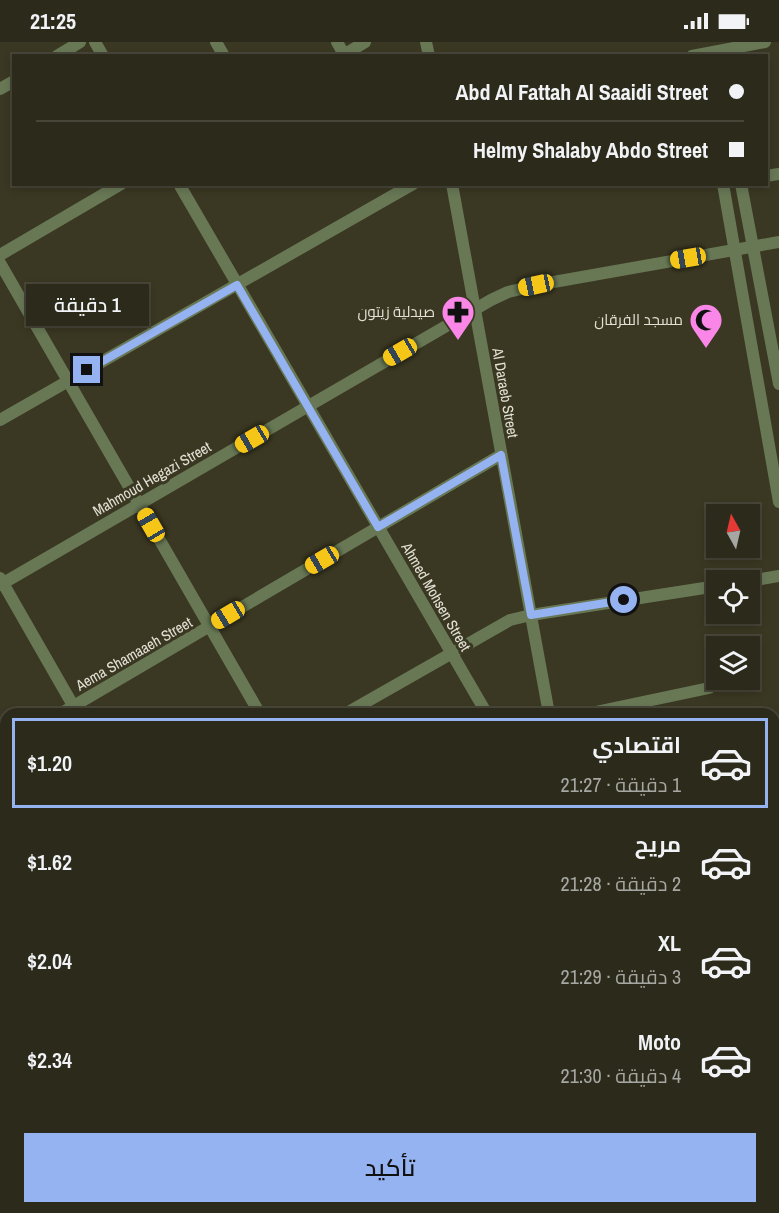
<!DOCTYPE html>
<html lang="ar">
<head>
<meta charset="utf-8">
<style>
	:root { --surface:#2c2a1a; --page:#383627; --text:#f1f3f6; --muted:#a6a7a2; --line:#484639; --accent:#95b2f1 }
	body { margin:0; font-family:"Archivo Narrow",Cairo,sans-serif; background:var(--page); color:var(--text); direction:rtl; height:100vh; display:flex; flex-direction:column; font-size:22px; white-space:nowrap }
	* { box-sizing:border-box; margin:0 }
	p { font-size:20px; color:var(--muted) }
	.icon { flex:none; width:33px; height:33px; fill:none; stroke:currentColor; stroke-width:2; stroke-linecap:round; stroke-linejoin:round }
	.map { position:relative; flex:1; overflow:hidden; direction:ltr }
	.drawer { position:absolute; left:0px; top:666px; width:780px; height:506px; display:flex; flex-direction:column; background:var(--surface); border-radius:18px 18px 0 0; box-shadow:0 3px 9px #0003,0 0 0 2px var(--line); direction:rtl }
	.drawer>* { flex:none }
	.guide { position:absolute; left:12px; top:12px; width:756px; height:132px; border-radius:0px; box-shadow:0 3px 9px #0003,0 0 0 2px var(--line); direction:rtl; display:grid; align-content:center; height:132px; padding:0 24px; background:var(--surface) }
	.needle { width:39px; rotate:352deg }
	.tools { position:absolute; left:706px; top:462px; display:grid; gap:12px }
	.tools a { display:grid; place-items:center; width:54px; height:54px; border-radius:0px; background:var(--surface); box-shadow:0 3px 9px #0003,0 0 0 2px var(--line); font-size:30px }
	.end { position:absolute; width:27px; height:27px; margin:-14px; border:8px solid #95b2f1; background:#111; box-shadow:0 0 0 3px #111 }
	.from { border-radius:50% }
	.bubble { position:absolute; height:42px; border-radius:0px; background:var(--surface); box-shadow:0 3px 9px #0003,0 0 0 2px var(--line); font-size:20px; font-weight:600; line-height:42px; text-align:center; direction:rtl }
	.car { position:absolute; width:18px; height:36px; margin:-18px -9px; border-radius:8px; box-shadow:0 0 4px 2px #0007; background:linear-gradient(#f5c518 24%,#345 0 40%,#f5c518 0 76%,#345 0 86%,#f5c518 0) }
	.guide b { display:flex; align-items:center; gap:21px; height:57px; font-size:22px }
	.guide b+b { border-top:2px solid var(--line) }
	.guide i { width:15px; height:15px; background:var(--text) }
	ul { padding:10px 0 0; list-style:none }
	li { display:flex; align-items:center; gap:18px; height:90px; margin:0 12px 9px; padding:0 12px; border:3px solid transparent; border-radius:0px }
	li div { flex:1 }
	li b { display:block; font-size:22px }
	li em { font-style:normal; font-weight:600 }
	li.selected { border-color:var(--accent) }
	li>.icon { width:54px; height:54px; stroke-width:1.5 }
	.primary-button { display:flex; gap:12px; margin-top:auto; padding:12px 24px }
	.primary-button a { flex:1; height:69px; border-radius:0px; background:var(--accent); color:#111; font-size:24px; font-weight:600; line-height:69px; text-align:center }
	.status { display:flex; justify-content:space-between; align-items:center; height:42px; padding:0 30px; background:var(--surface); direction:ltr }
	.status svg { height:16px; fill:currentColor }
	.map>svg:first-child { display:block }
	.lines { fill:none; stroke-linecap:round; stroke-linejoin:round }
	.minor { stroke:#687855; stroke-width:12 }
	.route { stroke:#95b2f1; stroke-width:8 }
	.labels { text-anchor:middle; stroke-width:6; stroke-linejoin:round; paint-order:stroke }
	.poi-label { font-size:15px; fill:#e2e1d4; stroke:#3a3822; text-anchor:end }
	.street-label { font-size:15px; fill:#e2e1d4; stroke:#3a3822 }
</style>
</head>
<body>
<div class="status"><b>21:25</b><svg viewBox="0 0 49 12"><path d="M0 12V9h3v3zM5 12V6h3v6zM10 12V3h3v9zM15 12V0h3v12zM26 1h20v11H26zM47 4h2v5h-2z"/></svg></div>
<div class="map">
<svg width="779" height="1171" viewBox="0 0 779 1171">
	<rect width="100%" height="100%" fill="#3a3822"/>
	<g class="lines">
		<g class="minor">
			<path d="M95 0 103 14"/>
			<path d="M216 0 224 14"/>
			<path d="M337 0 345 14"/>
			<path d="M426 0 429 14"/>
			<path d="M57 14 80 0"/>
			<path d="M342 14 365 0"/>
			<path d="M692 14 765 0"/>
			<path d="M0 47 14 39"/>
			<path d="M766 134 779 132"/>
			<path d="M179 142 487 672"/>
			<path d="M452 142 549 672"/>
			<path d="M723 142 779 460"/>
			<path d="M741 142 779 342"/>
			<path d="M0 213 121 142"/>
			<path d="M0 221 260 672"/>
			<path d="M0 378 413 142"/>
			<path d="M0 536 78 672"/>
			<path d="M750 539 779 534"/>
			<path d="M0 543 491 258 508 250 548 241 779 200"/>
			<path d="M60 672 501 413"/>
			<path d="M345 672 510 578 531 573 717 544"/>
			<path d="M586 672 709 646 714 636 716 605"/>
			<path d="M0 707 6 704"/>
			<path d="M0 824 6 835"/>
			<path d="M0 868 6 865"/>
			<path d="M0 1076 6 1075"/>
			<path d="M320 1166 321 1171"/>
			<path d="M458 1166 459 1171"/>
			<path d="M565 1171 592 1166"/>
		</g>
	</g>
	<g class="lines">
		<path class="route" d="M87 328 237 243 378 485 501 413 531 573 624 558"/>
	</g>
	<defs>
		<symbol id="pharmacy-pin" viewBox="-11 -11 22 30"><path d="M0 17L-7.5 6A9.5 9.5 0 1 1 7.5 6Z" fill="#fa87e7" stroke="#3a3822"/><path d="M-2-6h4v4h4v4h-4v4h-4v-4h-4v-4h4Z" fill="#111"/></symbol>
		<symbol id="mosque-pin" viewBox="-11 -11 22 30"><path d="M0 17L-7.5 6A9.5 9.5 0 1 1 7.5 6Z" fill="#fa87e7" stroke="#3a3822"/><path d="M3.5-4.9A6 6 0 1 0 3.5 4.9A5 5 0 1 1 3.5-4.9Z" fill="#111"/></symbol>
	</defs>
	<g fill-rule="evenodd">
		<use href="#pharmacy-pin" x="439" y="251" width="38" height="52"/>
		<use href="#mosque-pin" x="687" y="259" width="38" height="52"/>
	</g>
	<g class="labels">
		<g class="poi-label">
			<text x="435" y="275">صيدلية زيتون</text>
			<text x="683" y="283">مسجد الفرقان</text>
		</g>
		<g class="street-label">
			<text transform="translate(505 351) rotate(80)" y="5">Al Daraeb Street</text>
			<text transform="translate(152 437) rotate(-30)" y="5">Mahmoud Hegazi Street</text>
			<text transform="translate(436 555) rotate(60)" y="5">Ahmed Mohsen Street</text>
			<text transform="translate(134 612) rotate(-30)" y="5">Aema Shamaaeh Street</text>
		</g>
	</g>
</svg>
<div class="tools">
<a><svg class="needle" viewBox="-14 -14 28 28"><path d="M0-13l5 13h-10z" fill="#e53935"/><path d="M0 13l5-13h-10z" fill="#a6a7a2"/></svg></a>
<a><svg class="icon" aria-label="locate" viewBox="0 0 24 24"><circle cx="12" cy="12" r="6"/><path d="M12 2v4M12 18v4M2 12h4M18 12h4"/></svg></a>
<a><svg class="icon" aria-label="layers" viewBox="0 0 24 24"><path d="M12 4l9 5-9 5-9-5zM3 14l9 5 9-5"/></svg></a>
</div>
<i class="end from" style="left:624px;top:558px"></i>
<i class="end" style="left:87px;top:328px"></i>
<div class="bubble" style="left:26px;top:242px;width:123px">1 دقيقة</div>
<i class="car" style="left:688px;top:216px;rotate:260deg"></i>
<i class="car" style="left:536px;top:243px;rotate:258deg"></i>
<i class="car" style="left:400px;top:310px;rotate:240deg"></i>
<i class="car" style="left:252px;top:397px;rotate:240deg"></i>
<i class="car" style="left:151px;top:483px;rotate:330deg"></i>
<i class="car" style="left:322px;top:518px;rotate:240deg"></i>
<i class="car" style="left:228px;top:573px;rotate:239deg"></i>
<div class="guide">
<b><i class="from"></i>Abd Al Fattah Al Saaidi Street</b>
<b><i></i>Helmy Shalaby Abdo Street</b>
</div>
<section class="drawer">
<ul>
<li class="selected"><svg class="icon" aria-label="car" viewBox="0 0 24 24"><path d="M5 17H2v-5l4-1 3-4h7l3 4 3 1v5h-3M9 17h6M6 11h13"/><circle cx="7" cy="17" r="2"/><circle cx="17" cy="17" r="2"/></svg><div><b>اقتصادي</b><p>1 دقيقة · 21:27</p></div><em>$1.20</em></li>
<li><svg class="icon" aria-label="car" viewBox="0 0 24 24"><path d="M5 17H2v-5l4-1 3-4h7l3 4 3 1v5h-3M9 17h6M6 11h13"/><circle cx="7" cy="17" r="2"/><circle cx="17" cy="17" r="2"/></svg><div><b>مريح</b><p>2 دقيقة · 21:28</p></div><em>$1.62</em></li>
<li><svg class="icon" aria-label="car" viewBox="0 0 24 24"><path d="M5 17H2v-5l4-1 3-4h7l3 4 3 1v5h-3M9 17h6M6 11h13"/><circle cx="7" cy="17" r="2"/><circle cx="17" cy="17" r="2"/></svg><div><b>XL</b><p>3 دقيقة · 21:29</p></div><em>$2.04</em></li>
<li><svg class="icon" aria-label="car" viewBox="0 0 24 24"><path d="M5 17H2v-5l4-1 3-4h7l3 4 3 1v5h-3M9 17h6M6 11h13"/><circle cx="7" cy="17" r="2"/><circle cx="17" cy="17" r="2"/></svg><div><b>Moto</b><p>4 دقيقة · 21:30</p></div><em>$2.34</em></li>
</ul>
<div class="primary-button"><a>تأكيد</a></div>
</section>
</div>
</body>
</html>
